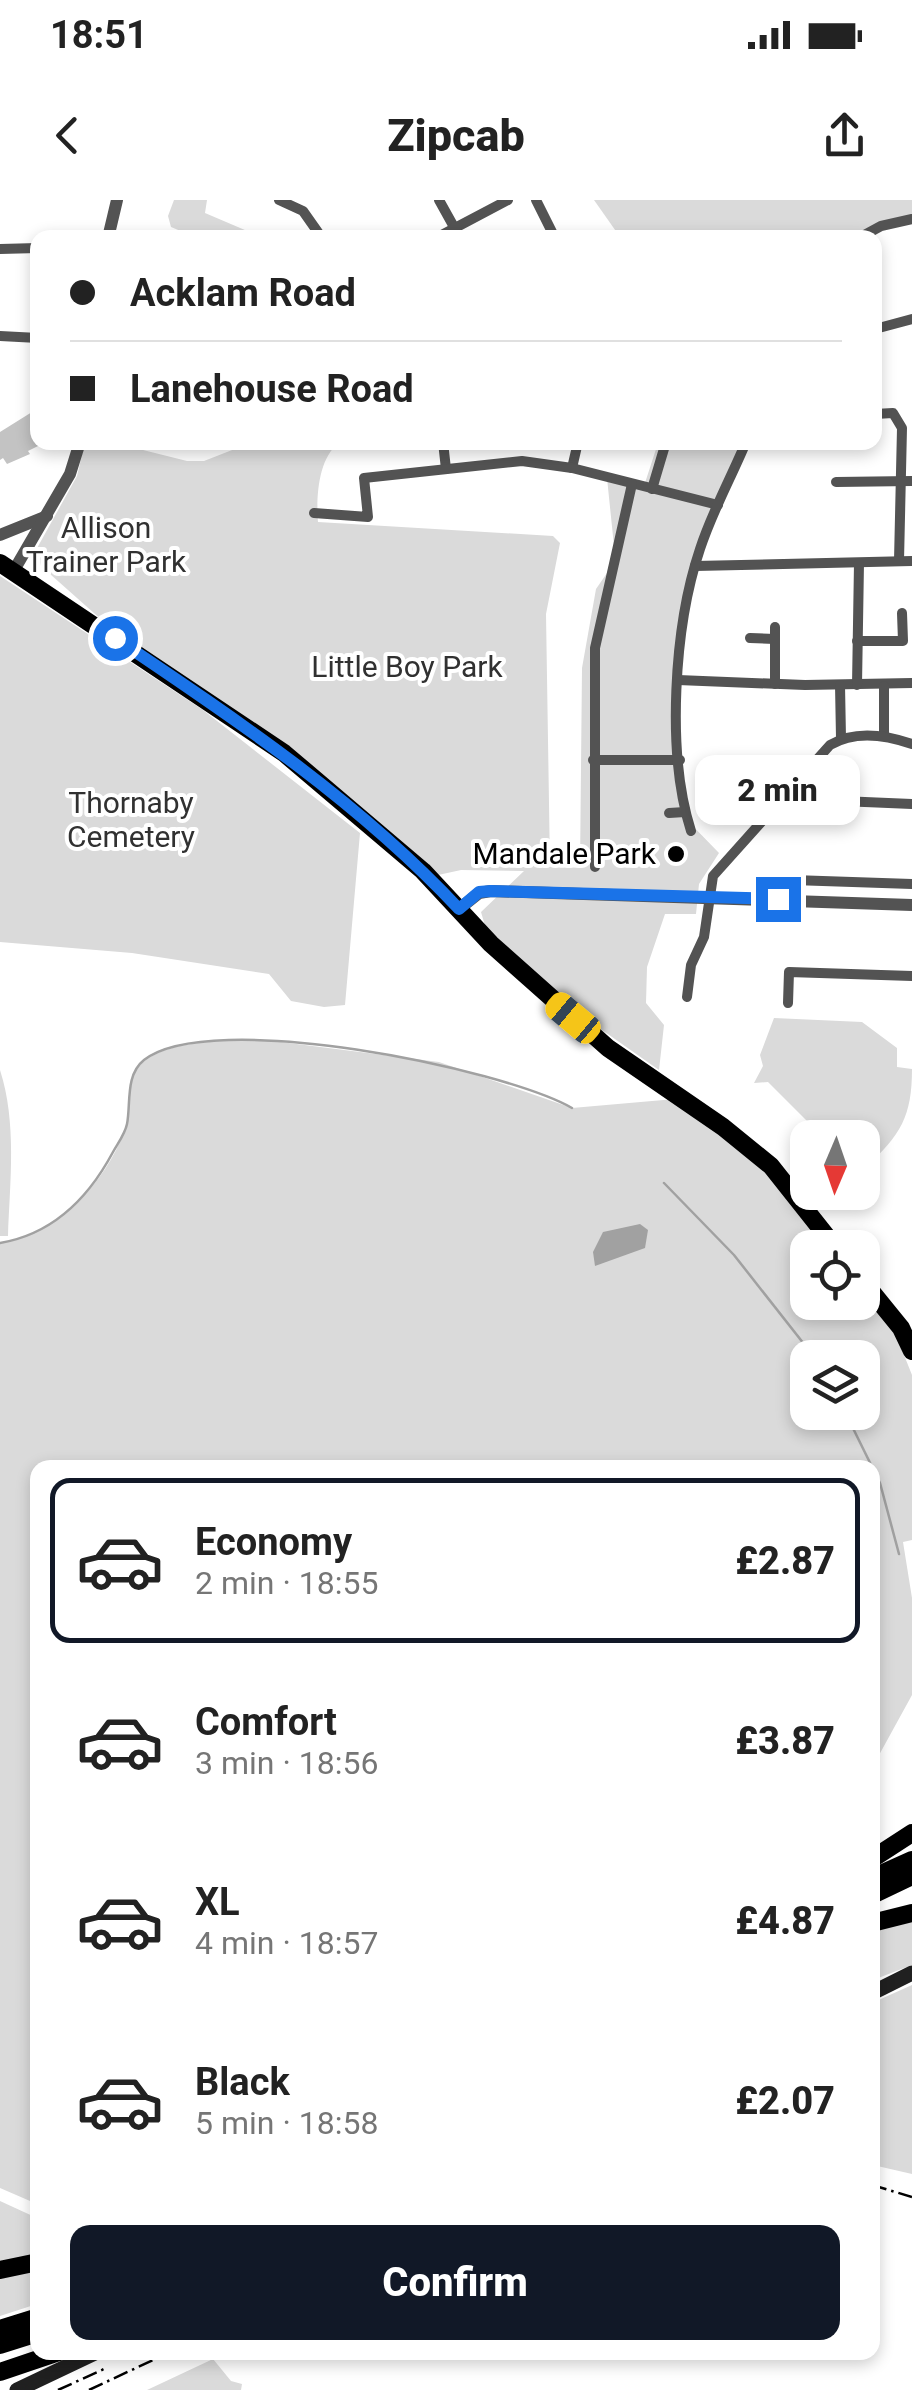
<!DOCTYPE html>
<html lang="en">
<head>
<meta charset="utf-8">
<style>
	:root { --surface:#fff; --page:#f6f6f6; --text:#222; --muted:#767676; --line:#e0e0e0; --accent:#111827 }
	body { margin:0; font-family:Roboto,sans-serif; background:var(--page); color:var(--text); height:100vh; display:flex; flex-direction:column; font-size:38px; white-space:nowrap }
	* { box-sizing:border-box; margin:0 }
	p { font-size:32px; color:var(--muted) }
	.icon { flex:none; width:55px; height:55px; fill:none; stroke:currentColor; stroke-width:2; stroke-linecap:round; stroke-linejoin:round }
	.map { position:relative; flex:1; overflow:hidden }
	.panel { position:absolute; left:30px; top:1260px; width:850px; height:900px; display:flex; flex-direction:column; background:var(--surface); border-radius:20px; box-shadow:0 5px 15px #0003 }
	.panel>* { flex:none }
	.hud { position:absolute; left:30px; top:30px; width:852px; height:220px; border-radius:20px; box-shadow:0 5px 15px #0003; display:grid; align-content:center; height:220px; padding:0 40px; background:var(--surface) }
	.needle { width:65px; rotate:182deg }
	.tools { position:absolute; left:790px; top:920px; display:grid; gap:20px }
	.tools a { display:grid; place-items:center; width:90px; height:90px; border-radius:20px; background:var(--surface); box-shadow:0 5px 15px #0003; font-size:50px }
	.end { position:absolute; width:45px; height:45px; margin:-22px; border:12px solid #1a73e8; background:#fff; box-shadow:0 0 0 5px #fff }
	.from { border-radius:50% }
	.bubble { position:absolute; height:70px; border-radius:20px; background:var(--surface); box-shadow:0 5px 15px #0003; font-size:32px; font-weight:800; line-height:70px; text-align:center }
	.car { position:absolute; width:30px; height:60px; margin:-30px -15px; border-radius:12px; box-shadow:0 0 8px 2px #0007; background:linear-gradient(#f5c518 24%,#345 0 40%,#f5c518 0 76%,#345 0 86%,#f5c518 0) }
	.hud b { display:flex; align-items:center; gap:35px; height:95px; font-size:38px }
	.hud b+b { border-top:2px solid var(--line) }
	.hud i { width:25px; height:25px; background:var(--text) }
	ul { padding:18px 0 0; list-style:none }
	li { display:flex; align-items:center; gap:30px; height:165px; margin:0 20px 15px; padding:0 20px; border:5px solid transparent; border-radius:20px }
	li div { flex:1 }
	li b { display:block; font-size:38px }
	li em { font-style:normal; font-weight:800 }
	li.on { border-color:var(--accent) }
	li>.icon { width:90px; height:90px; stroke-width:1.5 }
	.action { display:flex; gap:20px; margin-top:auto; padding:20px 40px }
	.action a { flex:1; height:115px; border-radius:20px; background:var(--accent); color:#fff; font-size:40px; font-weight:800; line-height:115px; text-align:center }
	.status { display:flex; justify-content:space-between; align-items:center; height:70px; padding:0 50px; background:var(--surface); direction:ltr }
	.status svg { height:28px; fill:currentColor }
	header { display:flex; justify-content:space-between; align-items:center; height:130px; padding:0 40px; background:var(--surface); font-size:45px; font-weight:800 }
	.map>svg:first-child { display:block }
	.green { fill:#dadada; fill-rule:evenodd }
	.water { fill:#a1a1a1 }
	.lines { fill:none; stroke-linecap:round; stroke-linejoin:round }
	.stream { stroke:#a1a1a1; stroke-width:2.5 }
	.building { fill:#c3c3c3 }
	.minor { stroke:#535353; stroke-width:10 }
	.tertiary { stroke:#535353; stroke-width:12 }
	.secondary { stroke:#202020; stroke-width:15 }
	.primary { stroke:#000; stroke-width:18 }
	.trunk { stroke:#000; stroke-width:18 }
	.rail { stroke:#000; stroke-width:2.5; stroke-dasharray:15 5 2.5 5; stroke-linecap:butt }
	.route { stroke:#1a73e8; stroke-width:12 }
	.poi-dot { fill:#000; stroke:#fff; stroke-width:4 }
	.labels { text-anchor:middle; stroke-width:8; stroke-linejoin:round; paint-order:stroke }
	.park-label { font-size:30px; fill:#313131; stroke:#fff }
	.poi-label { font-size:30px; fill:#000; stroke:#fff; text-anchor:end }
</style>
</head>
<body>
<div class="status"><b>18:51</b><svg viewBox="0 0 49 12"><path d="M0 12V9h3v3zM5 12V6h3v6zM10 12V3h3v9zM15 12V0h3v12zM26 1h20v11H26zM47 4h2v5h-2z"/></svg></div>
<header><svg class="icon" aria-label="back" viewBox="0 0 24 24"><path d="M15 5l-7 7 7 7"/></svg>Zipcab<svg class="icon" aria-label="share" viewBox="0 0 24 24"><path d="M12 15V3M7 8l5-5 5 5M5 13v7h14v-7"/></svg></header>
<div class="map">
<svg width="912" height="2190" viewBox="0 0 912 2190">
	<rect width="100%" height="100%" fill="#fff"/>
	<g class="green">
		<path d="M174 0H207L205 13 261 37H195L171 27 168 16Z"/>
		<path d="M594 0H912V19L859 37H620Z"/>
		<path d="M85 242 145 243 143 250 187 261H204L250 243H339C318 258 316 298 318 322L553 336 560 343 546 414 550 666 580 668 582 468 596 389 607 373 614 346 607 278 644 286 658 243H746L695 366 678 480 684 617 719 653 699 684 696 714H665L647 767 646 803 664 825 659 870 568 806 486 729 481 712 524 671 461 670 429 677 104 422 41 366 36 350 77 276Z"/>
		<path d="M0 376 203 510 360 633 345 805 324 807 291 801 269 774 132 753 0 742Z"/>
		<path d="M774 818 862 822 897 848V867L912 869C912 916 901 935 866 967L863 966 862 938 823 937 768 882 754 883 763 866 760 855Z"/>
		<path d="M257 839 439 862 572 908 675 899 767 971 827 1047 808 1048V1102H862L863 1093 896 1135 912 1175V1340L903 1342 912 1398V1495L873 1566 872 1268H38L37 2004 0 1988V1043C58 1033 104 985 125 930 134 908 122 875 146 860 176 839 222 843 257 839ZM808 1158H862V1212H808Z"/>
		<path d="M0 870C17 923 10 981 8 1036H0Z"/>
		<path d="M912 1721V1765L873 1780 872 1730Z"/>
		<path d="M912 1785V1974L873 1965 872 1803Z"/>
		<path d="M0 2001 37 2018V2054L0 2062Z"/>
		<path d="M37 2068V2104L0 2116V2075Z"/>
		<path d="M213 2159 231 2181 242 2184 241 2190H147Z"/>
	</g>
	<path class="water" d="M640 1024 648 1030 645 1048 595 1066 593 1052 603 1032Z"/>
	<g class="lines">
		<g class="stream">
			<path d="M664 983 734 1055 815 1158"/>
			<path d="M0 1043C53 1034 89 997 113 952 118 943 125 934 127 924 131 904 125 875 144 860 210 808 501 868 572 908"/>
			<path d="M845 1212 880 1283 899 1354"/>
		</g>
	</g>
	<path class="building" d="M32 212 38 220V246L28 251 30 254 7 264 3 258 0 260V232Z"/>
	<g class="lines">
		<g class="minor">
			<path d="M279 0 303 11 322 38"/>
			<path d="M439 0 454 27"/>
			<path d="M536 0 555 38"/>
			<path d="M436 38 508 0"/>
			<path d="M859 38 881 26 912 19"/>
			<path d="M0 49 38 48"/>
			<path d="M875 129 912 119"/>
			<path d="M0 136 38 138"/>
			<path d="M875 214 893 213 902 228 899 361"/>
			<path d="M443 242 446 269"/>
			<path d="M572 268 578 242"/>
			<path d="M836 282 912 281"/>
			<path d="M652 289 666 242"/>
			<path d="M314 313 368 317 364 278 522 261 572 268 718 305"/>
			<path d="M695 366 912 361"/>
			<path d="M750 438 775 439"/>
			<path d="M857 441H903L902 413"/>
			<path d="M678 480 805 485 912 483"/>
			<path d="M775 484V427"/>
			<path d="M840 485 841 538"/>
			<path d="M857 485 859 363"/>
			<path d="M884 536V486"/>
			<path d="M593 560H680"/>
			<path d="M841 601 912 604"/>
			<path d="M669 613 685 612"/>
			<path d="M691 631C666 553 674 426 700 349 712 312 731 278 746 242"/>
			<path d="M595 667V448L632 284"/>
			<path d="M763 679 912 684"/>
			<path d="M687 797 691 765 704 737 713 676 830 545C855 530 886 535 912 544"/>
			<path d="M788 803 789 772 912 776"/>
		</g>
		<g class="tertiary">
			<path d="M108 38 117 0"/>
			<path d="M0 335 47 316"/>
			<path d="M13 372 70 274 80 242"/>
			<path d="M459 709 479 693 491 691 912 705"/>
		</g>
		<g class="secondary">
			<path d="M872 1793 912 1773"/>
			<path d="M17 2190 97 2152"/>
		</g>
		<g class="primary">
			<path d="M0 363 284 553 423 671 491 744 608 848 723 927 771 966 836 1048"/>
			<path d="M862 1080 901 1128 912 1151"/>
		</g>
		<g class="trunk">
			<path d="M872 1659 912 1633"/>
			<path d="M872 1678 912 1660"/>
			<path d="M872 1695 912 1676"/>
			<path d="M872 1723 912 1713"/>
			<path d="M0 2070 38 2062"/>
			<path d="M0 2129 38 2117"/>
			<path d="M0 2145 38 2133"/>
			<path d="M0 2172 59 2152"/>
		</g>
		<g class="rail">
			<path d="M872 1985 912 1997"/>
			<path d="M58 2190 104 2169"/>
			<path d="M89 2190 170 2152"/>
		</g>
	</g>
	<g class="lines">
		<path class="route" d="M115 438C237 520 358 601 459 709L479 692 491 691 778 699"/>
	</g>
	<circle class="poi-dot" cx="676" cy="654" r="10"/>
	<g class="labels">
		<g class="park-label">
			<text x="106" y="338">Allison<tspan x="106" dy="34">Trainer Park</tspan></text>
			<text x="407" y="477">Little Boy Park</text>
			<text x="131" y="613">Thornaby<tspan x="131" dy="34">Cemetery</tspan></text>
		</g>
		<g class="poi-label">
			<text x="656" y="664">Mandale Park</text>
		</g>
	</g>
</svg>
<div class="tools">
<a><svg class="needle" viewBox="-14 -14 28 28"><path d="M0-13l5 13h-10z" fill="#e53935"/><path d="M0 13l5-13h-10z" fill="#767676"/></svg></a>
<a><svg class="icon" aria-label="locate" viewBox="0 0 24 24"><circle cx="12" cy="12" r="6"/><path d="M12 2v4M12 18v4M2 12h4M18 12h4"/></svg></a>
<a><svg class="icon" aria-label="layers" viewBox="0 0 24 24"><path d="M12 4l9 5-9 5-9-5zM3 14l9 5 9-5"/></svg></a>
</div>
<i class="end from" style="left:115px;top:438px"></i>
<i class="end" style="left:778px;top:699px"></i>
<div class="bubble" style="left:695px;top:555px;width:165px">2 min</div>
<i class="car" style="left:573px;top:818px;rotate:310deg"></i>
<div class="hud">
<b><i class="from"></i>Acklam Road</b>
<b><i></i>Lanehouse Road</b>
</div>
<section class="panel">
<ul>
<li class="on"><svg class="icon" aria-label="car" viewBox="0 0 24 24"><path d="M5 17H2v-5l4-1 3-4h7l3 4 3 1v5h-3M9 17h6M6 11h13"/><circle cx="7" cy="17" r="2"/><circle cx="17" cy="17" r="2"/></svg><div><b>Economy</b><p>2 min · 18:55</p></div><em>£2.87</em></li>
<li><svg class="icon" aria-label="car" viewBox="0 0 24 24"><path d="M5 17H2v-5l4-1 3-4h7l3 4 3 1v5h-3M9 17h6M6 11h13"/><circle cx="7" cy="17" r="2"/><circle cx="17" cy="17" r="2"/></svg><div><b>Comfort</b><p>3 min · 18:56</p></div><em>£3.87</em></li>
<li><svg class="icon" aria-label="car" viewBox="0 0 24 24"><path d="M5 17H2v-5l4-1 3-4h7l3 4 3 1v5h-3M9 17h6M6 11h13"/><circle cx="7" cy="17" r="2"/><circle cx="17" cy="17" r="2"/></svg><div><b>XL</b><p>4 min · 18:57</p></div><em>£4.87</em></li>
<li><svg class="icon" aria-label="car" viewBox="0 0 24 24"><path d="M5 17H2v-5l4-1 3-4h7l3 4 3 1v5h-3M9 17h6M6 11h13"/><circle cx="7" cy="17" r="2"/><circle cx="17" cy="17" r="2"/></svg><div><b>Black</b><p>5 min · 18:58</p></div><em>£2.07</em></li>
</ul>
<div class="action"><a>Confirm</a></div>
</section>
</div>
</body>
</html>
